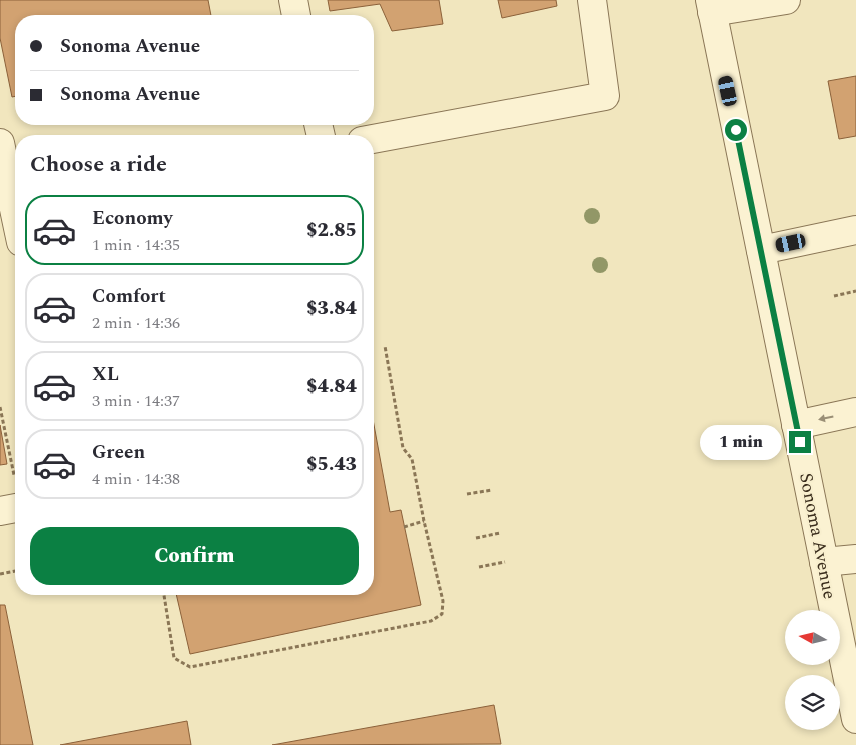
<!DOCTYPE html>
<html lang="en">
<head>
<meta charset="utf-8">
<style>
	:root { --surface:#fff; --page:#f7f7f7; --text:#2b2b33; --muted:#7c7c81; --line:#e1e1e2; --accent:#0b8043 }
	body { margin:0; font-family:Spectral,serif; background:var(--page); color:var(--text); height:100vh; display:flex; flex-direction:column; font-size:19px; white-space:nowrap }
	* { box-sizing:border-box; margin:0 }
	p { font-size:16px; color:var(--muted) }
	.icon { flex:none; width:28px; height:28px; fill:none; stroke:currentColor; stroke-width:2; stroke-linecap:round; stroke-linejoin:round }
	.map { position:relative; flex:1; overflow:hidden }
	.details { position:absolute; left:15px; top:135px; width:359px; height:460px; display:flex; flex-direction:column; background:var(--surface); border-radius:20px; box-shadow:0 2px 8px #0003 }
	.details>* { flex:none }
	.guide { position:absolute; left:15px; top:15px; width:359px; height:110px; border-radius:20px; box-shadow:0 2px 8px #0003; display:grid; align-content:center; height:110px; padding:0 15px; background:var(--surface) }
	.needle { width:32px; rotate:278deg }
	.fabs { position:absolute; left:785px; top:610px; display:grid; gap:10px }
	.fabs a { display:grid; place-items:center; width:55px; height:55px; border-radius:50%; background:var(--surface); box-shadow:0 2px 8px #0003; font-size:25px }
	.end { position:absolute; width:22px; height:22px; margin:-11px; border:6px solid #0b8043; background:#fff; box-shadow:0 0 0 2px #fff }
	.from { border-radius:50% }
	.bubble { position:absolute; height:35px; border-radius:18px; background:var(--surface); box-shadow:0 2px 8px #0003; font-size:16px; font-weight:800; line-height:35px; text-align:center }
	.car { position:absolute; width:15px; height:30px; margin:-15px -8px; border-radius:6px; box-shadow:0 0 4px 1px #0007; background:linear-gradient(#222 24%,#8ab4d8 0 40%,#222 0 76%,#8ab4d8 0 86%,#222 0) }
	.guide b { display:flex; align-items:center; gap:18px; height:48px; font-size:19px }
	.guide b+b { border-top:1px solid var(--line) }
	.guide i { width:12px; height:12px; background:var(--text) }
	ul { padding:0; list-style:none }
	li { display:flex; align-items:center; gap:15px; height:70px; margin:0 10px 8px; padding:0 5px; border:2px solid var(--line); border-radius:20px }
	li div { flex:1 }
	li b { display:block; font-size:19px }
	li em { font-style:normal; font-weight:800 }
	li.current { border-color:var(--accent) }
	li>.icon { width:45px; height:45px; stroke-width:1.5 }
	h2 { padding:0 15px; font-size:22px; line-height:60px }
	.primary-button { display:flex; gap:10px; margin-top:auto; padding:10px 15px }
	.primary-button a { flex:1; height:58px; border-radius:20px; background:var(--accent); color:#fff; font-size:20px; font-weight:800; line-height:58px; text-align:center }
	.map>svg:first-child { display:block }
	.building { fill:#d2a271; stroke:#8b613a }
	.lines { fill:none; stroke-linecap:round; stroke-linejoin:round }
	.minor-casing { stroke:#8a7656; stroke-width:30 }
	.path { stroke:#8a7656; stroke-width:3; stroke-dasharray:4 2.5; stroke-linecap:butt }
	.minor { stroke:#fbf2d2; stroke-width:28 }
	.tree { fill:#929767 }
	.oneway { fill:#9a8f76 }
	.route { stroke:#0b8043; stroke-width:6 }
	.labels { text-anchor:middle; stroke-width:4.5; stroke-linejoin:round; paint-order:stroke }
	.street-label { font-size:18px; fill:#392c1b; stroke:#f8efce }
</style>
</head>
<body>
<div class="map">
<svg width="856" height="745" viewBox="0 0 856 745">
	<rect width="100%" height="100%" fill="#f1e6be"/>
	<g class="building">
		<path d="M0 0H208L212 21H21V95L12 97 0 38Z"/>
		<path d="M328 0H439L443 24 392 31 380 4 330 11Z"/>
		<path d="M498 0H556L557 6 502 18Z"/>
		<path d="M856 76V136L839 139 828 81Z"/>
		<path d="M368 392 390 512 401 510 421 605 190 654 175 589H368Z"/>
		<path d="M0 425 7 464 0 465Z"/>
		<path d="M0 605H5L33 745H0Z"/>
		<path d="M494 705 501 744 272 745Z"/>
		<path d="M187 721 191 745H60Z"/>
	</g>
	<g class="lines">
		<defs>
			<g id="minor">
				<path d="M293 0 297 21"/>
				<path d="M710 0 856 719"/>
				<path d="M712 12 786 0"/>
				<path d="M317 119 322 141"/>
				<path d="M362 141 605 96 592 0"/>
				<path d="M0 143 21 242"/>
				<path d="M761 250 856 230"/>
				<path d="M796 425 856 412"/>
				<path d="M0 511 21 507"/>
				<path d="M824 562 856 559"/>
			</g>
		</defs>
		<use href="#minor" class="minor-casing"/>
		<g class="path">
			<path d="M834 296 856 291"/>
			<path d="M0 407 14 475"/>
			<path d="M467 494 492 490"/>
			<path d="M404 527 424 521"/>
			<path d="M476 538 500 533"/>
			<path d="M479 567 505 562"/>
			<path d="M0 574 21 570"/>
			<path d="M163 589 174 658 190 667 431 621 442 614 443 601 424 521 412 459 403 448 385 346"/>
		</g>
		<use href="#minor" class="minor"/>
	</g>
	<g class="tree">
		<circle cx="592" cy="216" r="8"/>
		<circle cx="600" cy="265" r="8"/>
	</g>
	<defs><path id="oneway-solid" d="M-6-.8H1V-3.2L6.5 0L1 3.2V.8H-6Z" transform="scale(1.25)"/></defs>
	<use class="oneway" href="#oneway-solid" transform="translate(826 418) rotate(168)"/>
	<g class="lines">
		<path class="route" d="M736 130 800 442"/>
	</g>
	<g class="labels">
		<g class="street-label">
			<text transform="translate(818 536) rotate(79)" y="6">Sonoma Avenue</text>
		</g>
	</g>
</svg>
<div class="fabs">
<a><svg class="needle" viewBox="-14 -14 28 28"><path d="M0-13l5 13h-10z" fill="#e53935"/><path d="M0 13l5-13h-10z" fill="#7c7c81"/></svg></a>
<a><svg class="icon" aria-label="layers" viewBox="0 0 24 24"><path d="M12 4l9 5-9 5-9-5zM3 14l9 5 9-5"/></svg></a>
</div>
<i class="end from" style="left:736px;top:130px"></i>
<i class="end" style="left:800px;top:442px"></i>
<div class="bubble" style="left:700px;top:425px;width:82px">1 min</div>
<i class="car" style="left:728px;top:91px;rotate:348deg"></i>
<i class="car" style="left:791px;top:243px;rotate:258deg"></i>
<div class="guide">
<b><i class="from"></i>Sonoma Avenue</b>
<b><i></i>Sonoma Avenue</b>
</div>
<section class="details">
<h2>Choose a ride</h2>
<ul>
<li class="current"><svg class="icon" aria-label="car" viewBox="0 0 24 24"><path d="M5 17H2v-5l4-1 3-4h7l3 4 3 1v5h-3M9 17h6M6 11h13"/><circle cx="7" cy="17" r="2"/><circle cx="17" cy="17" r="2"/></svg><div><b>Economy</b><p>1 min · 14:35</p></div><em>$2.85</em></li>
<li><svg class="icon" aria-label="car" viewBox="0 0 24 24"><path d="M5 17H2v-5l4-1 3-4h7l3 4 3 1v5h-3M9 17h6M6 11h13"/><circle cx="7" cy="17" r="2"/><circle cx="17" cy="17" r="2"/></svg><div><b>Comfort</b><p>2 min · 14:36</p></div><em>$3.84</em></li>
<li><svg class="icon" aria-label="car" viewBox="0 0 24 24"><path d="M5 17H2v-5l4-1 3-4h7l3 4 3 1v5h-3M9 17h6M6 11h13"/><circle cx="7" cy="17" r="2"/><circle cx="17" cy="17" r="2"/></svg><div><b>XL</b><p>3 min · 14:37</p></div><em>$4.84</em></li>
<li><svg class="icon" aria-label="car" viewBox="0 0 24 24"><path d="M5 17H2v-5l4-1 3-4h7l3 4 3 1v5h-3M9 17h6M6 11h13"/><circle cx="7" cy="17" r="2"/><circle cx="17" cy="17" r="2"/></svg><div><b>Green</b><p>4 min · 14:38</p></div><em>$5.43</em></li>
</ul>
<div class="primary-button"><a>Confirm</a></div>
</section>
</div>
</body>
</html>
